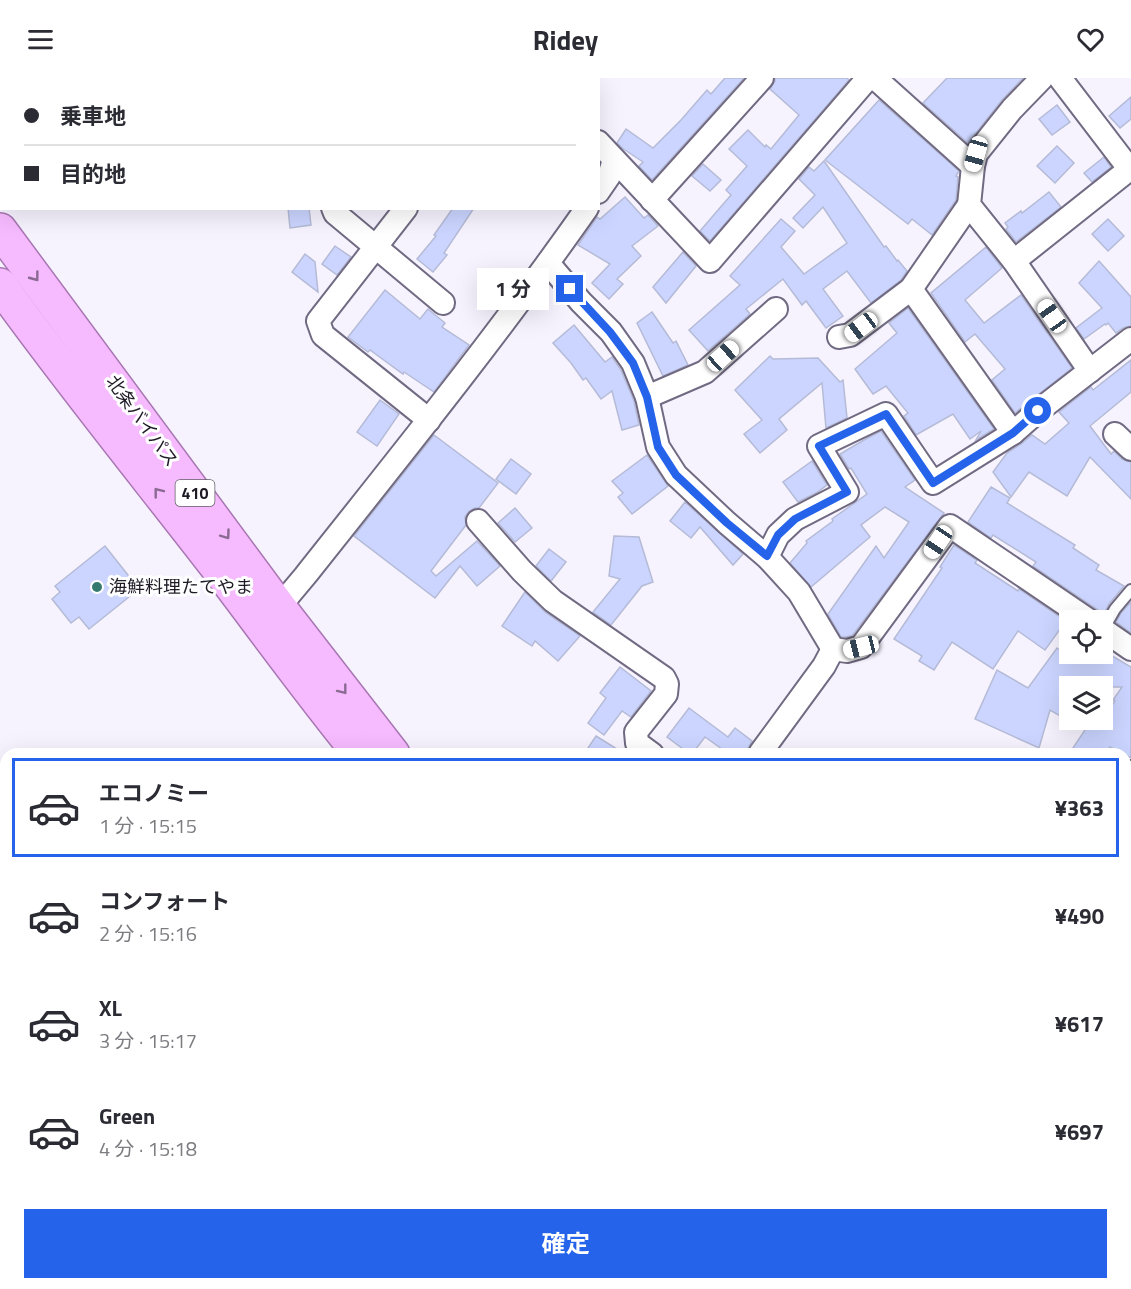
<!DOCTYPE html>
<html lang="ja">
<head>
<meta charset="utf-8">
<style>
	:root { --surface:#fff; --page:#f7f7f7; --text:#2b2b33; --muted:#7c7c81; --line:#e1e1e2; --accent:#2563eb }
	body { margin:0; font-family:"Titillium Web","Noto Sans JP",sans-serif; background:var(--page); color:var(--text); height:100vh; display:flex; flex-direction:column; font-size:22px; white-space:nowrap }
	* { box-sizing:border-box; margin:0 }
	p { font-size:20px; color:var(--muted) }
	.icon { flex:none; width:33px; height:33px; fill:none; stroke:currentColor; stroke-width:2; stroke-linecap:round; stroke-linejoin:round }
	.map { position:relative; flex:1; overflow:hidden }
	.drawer { position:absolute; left:0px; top:670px; width:1131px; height:542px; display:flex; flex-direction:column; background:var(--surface); border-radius:18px 18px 0 0; box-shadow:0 6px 24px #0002 }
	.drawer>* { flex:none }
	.top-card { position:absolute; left:0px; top:0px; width:600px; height:132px; box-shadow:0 6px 24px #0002; display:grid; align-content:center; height:132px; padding:0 24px; background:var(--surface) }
	.tools { position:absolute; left:1059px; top:532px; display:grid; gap:12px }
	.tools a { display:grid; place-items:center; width:54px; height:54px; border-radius:0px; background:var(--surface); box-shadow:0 6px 24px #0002; font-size:30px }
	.end { position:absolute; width:27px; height:27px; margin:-14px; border:8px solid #2563eb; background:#fff; box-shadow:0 0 0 3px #fff }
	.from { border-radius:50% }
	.bubble { position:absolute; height:42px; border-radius:0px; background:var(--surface); box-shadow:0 6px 24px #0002; font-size:20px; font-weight:700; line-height:42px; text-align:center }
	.car { position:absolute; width:18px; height:36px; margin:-18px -9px; border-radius:8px; box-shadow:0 0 4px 2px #0007; background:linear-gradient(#fff 24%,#345 0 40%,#fff 0 76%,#345 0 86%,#fff 0) }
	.top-card b { display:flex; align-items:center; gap:21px; height:57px; font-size:22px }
	.top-card b+b { border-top:2px solid var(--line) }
	.top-card i { width:15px; height:15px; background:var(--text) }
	ul { padding:10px 0 0; list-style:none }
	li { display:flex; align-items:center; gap:18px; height:99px; margin:0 12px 9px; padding:0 12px; border:3px solid transparent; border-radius:0px }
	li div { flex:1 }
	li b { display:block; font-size:22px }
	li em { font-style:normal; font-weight:700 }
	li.on { border-color:var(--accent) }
	li>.icon { width:54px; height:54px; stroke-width:1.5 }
	.cta { display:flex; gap:12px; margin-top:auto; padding:12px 24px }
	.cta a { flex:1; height:69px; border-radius:0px; background:var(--accent); color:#fff; font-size:24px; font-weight:700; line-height:69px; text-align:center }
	header { display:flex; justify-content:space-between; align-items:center; height:78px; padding:0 24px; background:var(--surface); font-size:27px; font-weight:700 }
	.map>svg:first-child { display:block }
	.building { fill:#cbd5ff; stroke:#b5bbd6; stroke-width:1.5; fill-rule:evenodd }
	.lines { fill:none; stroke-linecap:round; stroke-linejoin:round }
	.service-casing { stroke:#716a82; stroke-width:14 }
	.minor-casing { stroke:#716a82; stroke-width:26 }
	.trunk-casing { stroke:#a877b2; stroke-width:36 }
	.service { stroke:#fff; stroke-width:10 }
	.minor { stroke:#fff; stroke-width:22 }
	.trunk { stroke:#f6bafe; stroke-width:33 }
	.rail { stroke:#7c7984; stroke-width:4.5; stroke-dasharray:9 4.5; stroke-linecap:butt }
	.oneway { stroke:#8a6a92 }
	.route { stroke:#2563eb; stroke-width:8 }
	.poi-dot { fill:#357a6e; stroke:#fff; stroke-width:2 }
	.labels { text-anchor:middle; stroke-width:6; stroke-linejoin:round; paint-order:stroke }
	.shield { fill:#fff; stroke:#625f66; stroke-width:1.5 }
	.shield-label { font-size:16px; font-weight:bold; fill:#1e1b25 }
	.street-label { font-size:18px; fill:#1e1b25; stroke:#fff }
	.poi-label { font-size:18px; fill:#1e1b25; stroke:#fff; text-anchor:start }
</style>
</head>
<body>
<header><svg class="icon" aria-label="menu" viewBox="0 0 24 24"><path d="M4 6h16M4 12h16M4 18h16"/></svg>Ridey<svg class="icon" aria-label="heart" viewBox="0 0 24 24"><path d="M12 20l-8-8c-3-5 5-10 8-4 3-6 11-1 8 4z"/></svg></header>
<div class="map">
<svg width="1131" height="1211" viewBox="0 0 1131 1211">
	<rect width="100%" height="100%" fill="#f6f3ff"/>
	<g class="building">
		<path d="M725 0H744L652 102 639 88 643 84 622 70 617 65 626 51 653 70 681 42 707 12 711 16Z"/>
		<path d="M775 0H847L849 2 710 163 700 153 731 117 726 112 747 88 729 71 748 52 765 69 766 67 771 71 799 37 770 11 775 3Z"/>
		<path d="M947 0H1023L1002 22 968 65 923 25Z"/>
		<path d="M1131 19V41L1120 50 1109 38Z"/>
		<path d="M879 22 959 93 956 98 958 99 956 122 932 157 912 141 908 146 825 82Z"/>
		<path d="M1057 27 1070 44 1052 57 1039 41Z"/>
		<path d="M1057 68 1074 85 1055 105 1037 88Z"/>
		<path d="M1104 79 1111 89 1092 104 1084 95Z"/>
		<path d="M824 83 884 169 886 168 897 183 898 182 907 193 901 202 871 225 847 193 823 211 843 238 826 250 806 223 802 227 783 201 746 231 750 236 708 273 689 252 740 207 730 198 781 141 795 153 781 169 804 196 847 165 823 129 803 150 793 140 815 117 799 101 809 89 814 93Z"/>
		<path d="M703 86 721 102 710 113 692 98Z"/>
		<path d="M1049 114 1061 129 1016 164 1006 151 1008 149 1005 145 1021 133 1022 135Z"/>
		<path d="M625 119 644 140 648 137 658 148 632 168 641 178 617 201 623 206 609 221 592 205 610 186 578 167 597 139 600 141Z"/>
		<path d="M288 130H309L311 147 290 150Z"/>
		<path d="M453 130H474L444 175 447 177 433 194 417 181 436 158 434 157Z"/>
		<path d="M1108 141 1124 158 1108 173 1092 156Z"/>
		<path d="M335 168 351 179 337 197 322 186Z"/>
		<path d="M986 169 1002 190 965 222 984 245 1021 217 1072 290 1015 335 992 302 1005 291 975 256 965 264 931 215Z"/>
		<path d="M683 174 696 188 666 225 653 209Z"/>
		<path d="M305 176 315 184 318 214 292 194Z"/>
		<path d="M1099 183 1131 219V248L1123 250 1116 255 1108 245 1106 247 1105 246 1084 261 1076 250 1102 230 1079 205Z"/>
		<path d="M385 212 420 241 428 231 445 245 442 249 469 267 434 314 404 294 403 296 370 272 368 274 348 259Z"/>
		<path d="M908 230 994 351 976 362 981 353 970 361 953 336 916 357 904 338 908 335 886 308 873 316 855 291 897 255 889 245Z"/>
		<path d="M652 234 673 265 676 263 688 287 663 298 637 245Z"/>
		<path d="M574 247 605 284 612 279 621 292 634 323 639 347 622 352 612 313 601 321 586 300 583 302 571 285 553 265Z"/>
		<path d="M770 278 773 281 818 280 840 304 843 302 847 340 826 350 822 305 779 341 787 352 760 375 744 356 762 342 735 312Z"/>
		<path d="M1131 282V314L1090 348 1111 376 1114 373 1122 381 1131 384V421L1090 379 1067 418 1029 394 1011 419 993 394 1007 375 1021 366 1032 357 1045 366 1069 345 1059 334 1091 309 1093 312Z"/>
		<path d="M380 322 399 336 377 368 357 354Z"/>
		<path d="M881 353 915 402 905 409 944 435 852 558 846 559H841L828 536 876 468 884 480 909 444 885 429 861 447 870 459 811 509 790 485 807 465 806 463 833 443 832 441 867 416 851 390 849 391 840 376 864 362Z"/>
		<path d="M434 357 498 405 479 430H475L469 433 465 439 466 447 431 493 436 498 477 463 500 488 477 508 460 488 435 520 354 458Z"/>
		<path d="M647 377 668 408 632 436 618 419 623 415 612 403Z"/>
		<path d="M511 381 531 396 516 416 496 401Z"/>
		<path d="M812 383 827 407 816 415 798 424 783 404Z"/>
		<path d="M991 409 1010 420 1007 425 1075 467 1073 470 1099 487 1096 492 1124 508 1109 526 1103 538 1098 532 1033 488 1036 484 993 457 991 460 968 444Z"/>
		<path d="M685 424 743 476 733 487 700 449 691 460 670 443Z"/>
		<path d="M515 430 532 450 515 464 498 445Z"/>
		<path d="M614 458 639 459 653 504 642 508 611 547 593 534 620 501 609 498Z"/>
		<path d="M954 467 977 482 975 485 1018 513 1019 511 1066 543 1045 572 1018 553 993 591 952 564 934 592 919 583 922 578 894 561 942 490 940 489Z"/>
		<path d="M105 468 139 511 89 551 79 539 71 545 52 521 60 514 55 508Z"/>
		<path d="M549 471 566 484 551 503 536 488Z"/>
		<path d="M525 514 545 534 580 558 558 583 535 563 532 568 502 548Z"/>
		<path d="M1131 524V555L1116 544 1121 535Z"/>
		<path d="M1057 570 1065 576H1109L1131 589V680L1110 669 1104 676H1069L1085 652 1050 632 1039 670 975 641 997 592 1028 610ZM1070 609H1122L1113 622 1115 623 1102 642H1070Z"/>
		<path d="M620 589 651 613 631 639 622 633 604 657 588 645 606 620 600 615Z"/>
		<path d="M689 630 728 659 735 650 752 663 748 670 747 676H729L705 659 692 676H690L667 659Z"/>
		<path d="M596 658 625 676H584Z"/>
	</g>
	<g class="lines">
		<defs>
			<path id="service" d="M1103 552 1115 531 1131 512"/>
			<g id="minor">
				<path d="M550 0 551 2"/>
				<path d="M875 0 973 88"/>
				<path d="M1042 0 1012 31 976 76 973 88 969 127 1014 183 1090 293"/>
				<path d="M1060 0 1131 93"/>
				<path d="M298 2V0"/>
				<path d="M425 2 426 0"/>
				<path d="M510 2 511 0"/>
				<path d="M598 64 710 183 868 0"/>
				<path d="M598 114 609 98 614 82"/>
				<path d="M652 122 762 0"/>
				<path d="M333 130 335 135 443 225"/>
				<path d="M406 130 318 243 323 257 429 342"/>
				<path d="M1014 183 1131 90"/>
				<path d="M548 185 581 224 611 254 633 285 647 319 658 369 676 397 727 445 767 479 799 514 833 571"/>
				<path d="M911 211 1013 355"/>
				<path d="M839 259 850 257 911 211 969 127"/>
				<path d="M647 319 705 294 776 231"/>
				<path d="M1115 356 1131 371"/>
				<path d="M478 443 522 493 553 523 664 600 667 606 666 616 636 654 637 665 652 676"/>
				<path d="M767 479 778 457 795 441 847 414 819 368 886 336 933 405 1013 355 1038 333 1131 261"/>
				<path d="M269 537 279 529 305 498C401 377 498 257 587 130"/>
				<path d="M1102 551 1131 571"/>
				<path d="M833 571 847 573 861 569 950 448 1090 543"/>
				<path d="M760 676 761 674 824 588 833 571"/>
				<path d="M1125 703 1131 694"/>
				<path d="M1125 768 1131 772"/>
				<path d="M0 900 6 907"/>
				<path d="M1125 1058 1131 1061"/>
				<path d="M1125 1096 1131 1107"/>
				<path d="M282 1206 288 1211"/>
				<path d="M76 1211 81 1206"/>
				<path d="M882 1211 883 1206"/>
			</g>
			<g id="trunk">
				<path d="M0 152 279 529 393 676"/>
				<path d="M0 207C69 303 144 395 216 488 264 551 310 615 360 676"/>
				<path d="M999 1206 1007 1211"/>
			</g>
		</defs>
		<use href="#service" class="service-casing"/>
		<use href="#minor" class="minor-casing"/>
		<use href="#trunk" class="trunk-casing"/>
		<use href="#service" class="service"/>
		<use href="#minor" class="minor"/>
		<use href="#trunk" class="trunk"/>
		<g class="rail">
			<path d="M1125 987 1131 979"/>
			<path d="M986 1211 989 1206"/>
		</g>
	</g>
	<defs><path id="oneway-chevron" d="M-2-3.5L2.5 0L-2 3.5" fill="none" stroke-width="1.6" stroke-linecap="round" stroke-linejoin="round" transform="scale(1.5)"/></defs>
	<g class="oneway">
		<use href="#oneway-chevron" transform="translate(35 199) rotate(53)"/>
		<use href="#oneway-chevron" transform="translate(158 414) rotate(-128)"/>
		<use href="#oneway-chevron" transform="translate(226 457) rotate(54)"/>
		<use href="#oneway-chevron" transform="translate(343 612) rotate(52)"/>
	</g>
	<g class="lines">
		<path class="route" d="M570 211 610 254 633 285 647 319 658 369 676 397 727 445 767 478 778 457 795 441 847 414 819 368 886 336 933 405 1013 355 1038 333"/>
	</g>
	<circle class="poi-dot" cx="97" cy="509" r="6"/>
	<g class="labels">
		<rect class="shield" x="175.5" y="402" width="39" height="26" rx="4.5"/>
		<g class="shield-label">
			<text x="195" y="421">410</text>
		</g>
		<g class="street-label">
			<text transform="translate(142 343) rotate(54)" y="6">北条バイパス</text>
		</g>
		<g class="poi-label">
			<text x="109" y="515">海鮮料理たてやま</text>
		</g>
	</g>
</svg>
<div class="tools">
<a><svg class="icon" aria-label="locate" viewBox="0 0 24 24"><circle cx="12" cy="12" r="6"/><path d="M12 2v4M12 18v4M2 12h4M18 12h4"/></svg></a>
<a><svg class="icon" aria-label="layers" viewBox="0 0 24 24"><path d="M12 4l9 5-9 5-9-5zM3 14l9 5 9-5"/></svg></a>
</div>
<i class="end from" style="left:1038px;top:333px"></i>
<i class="end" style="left:570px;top:211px"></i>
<div class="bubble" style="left:477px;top:190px;width:72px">1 分</div>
<i class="car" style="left:976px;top:76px;rotate:196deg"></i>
<i class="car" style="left:1052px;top:238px;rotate:325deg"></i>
<i class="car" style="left:861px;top:249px;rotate:233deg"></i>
<i class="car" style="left:723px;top:278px;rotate:48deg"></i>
<i class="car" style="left:938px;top:464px;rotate:214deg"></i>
<i class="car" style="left:861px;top:569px;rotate:256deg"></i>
<div class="top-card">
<b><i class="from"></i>乗車地</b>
<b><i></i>目的地</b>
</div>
<section class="drawer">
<ul>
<li class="on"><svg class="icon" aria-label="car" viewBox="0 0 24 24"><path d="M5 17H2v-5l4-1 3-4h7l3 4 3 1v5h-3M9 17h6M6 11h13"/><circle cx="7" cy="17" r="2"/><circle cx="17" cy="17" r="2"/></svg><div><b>エコノミー</b><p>1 分 · 15:15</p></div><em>¥363</em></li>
<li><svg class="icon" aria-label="car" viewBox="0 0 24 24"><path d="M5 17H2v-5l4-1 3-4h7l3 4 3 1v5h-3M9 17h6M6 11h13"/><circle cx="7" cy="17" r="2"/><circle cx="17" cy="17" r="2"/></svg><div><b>コンフォート</b><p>2 分 · 15:16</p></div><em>¥490</em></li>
<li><svg class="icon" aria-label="car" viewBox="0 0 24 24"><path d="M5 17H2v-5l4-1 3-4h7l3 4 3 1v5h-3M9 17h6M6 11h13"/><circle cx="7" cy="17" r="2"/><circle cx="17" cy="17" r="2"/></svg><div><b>XL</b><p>3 分 · 15:17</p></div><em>¥617</em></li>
<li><svg class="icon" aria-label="car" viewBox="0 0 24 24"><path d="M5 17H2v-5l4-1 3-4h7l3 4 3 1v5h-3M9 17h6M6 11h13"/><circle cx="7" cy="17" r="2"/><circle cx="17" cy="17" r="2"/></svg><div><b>Green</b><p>4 分 · 15:18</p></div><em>¥697</em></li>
</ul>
<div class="cta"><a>確定</a></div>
</section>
</div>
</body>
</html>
